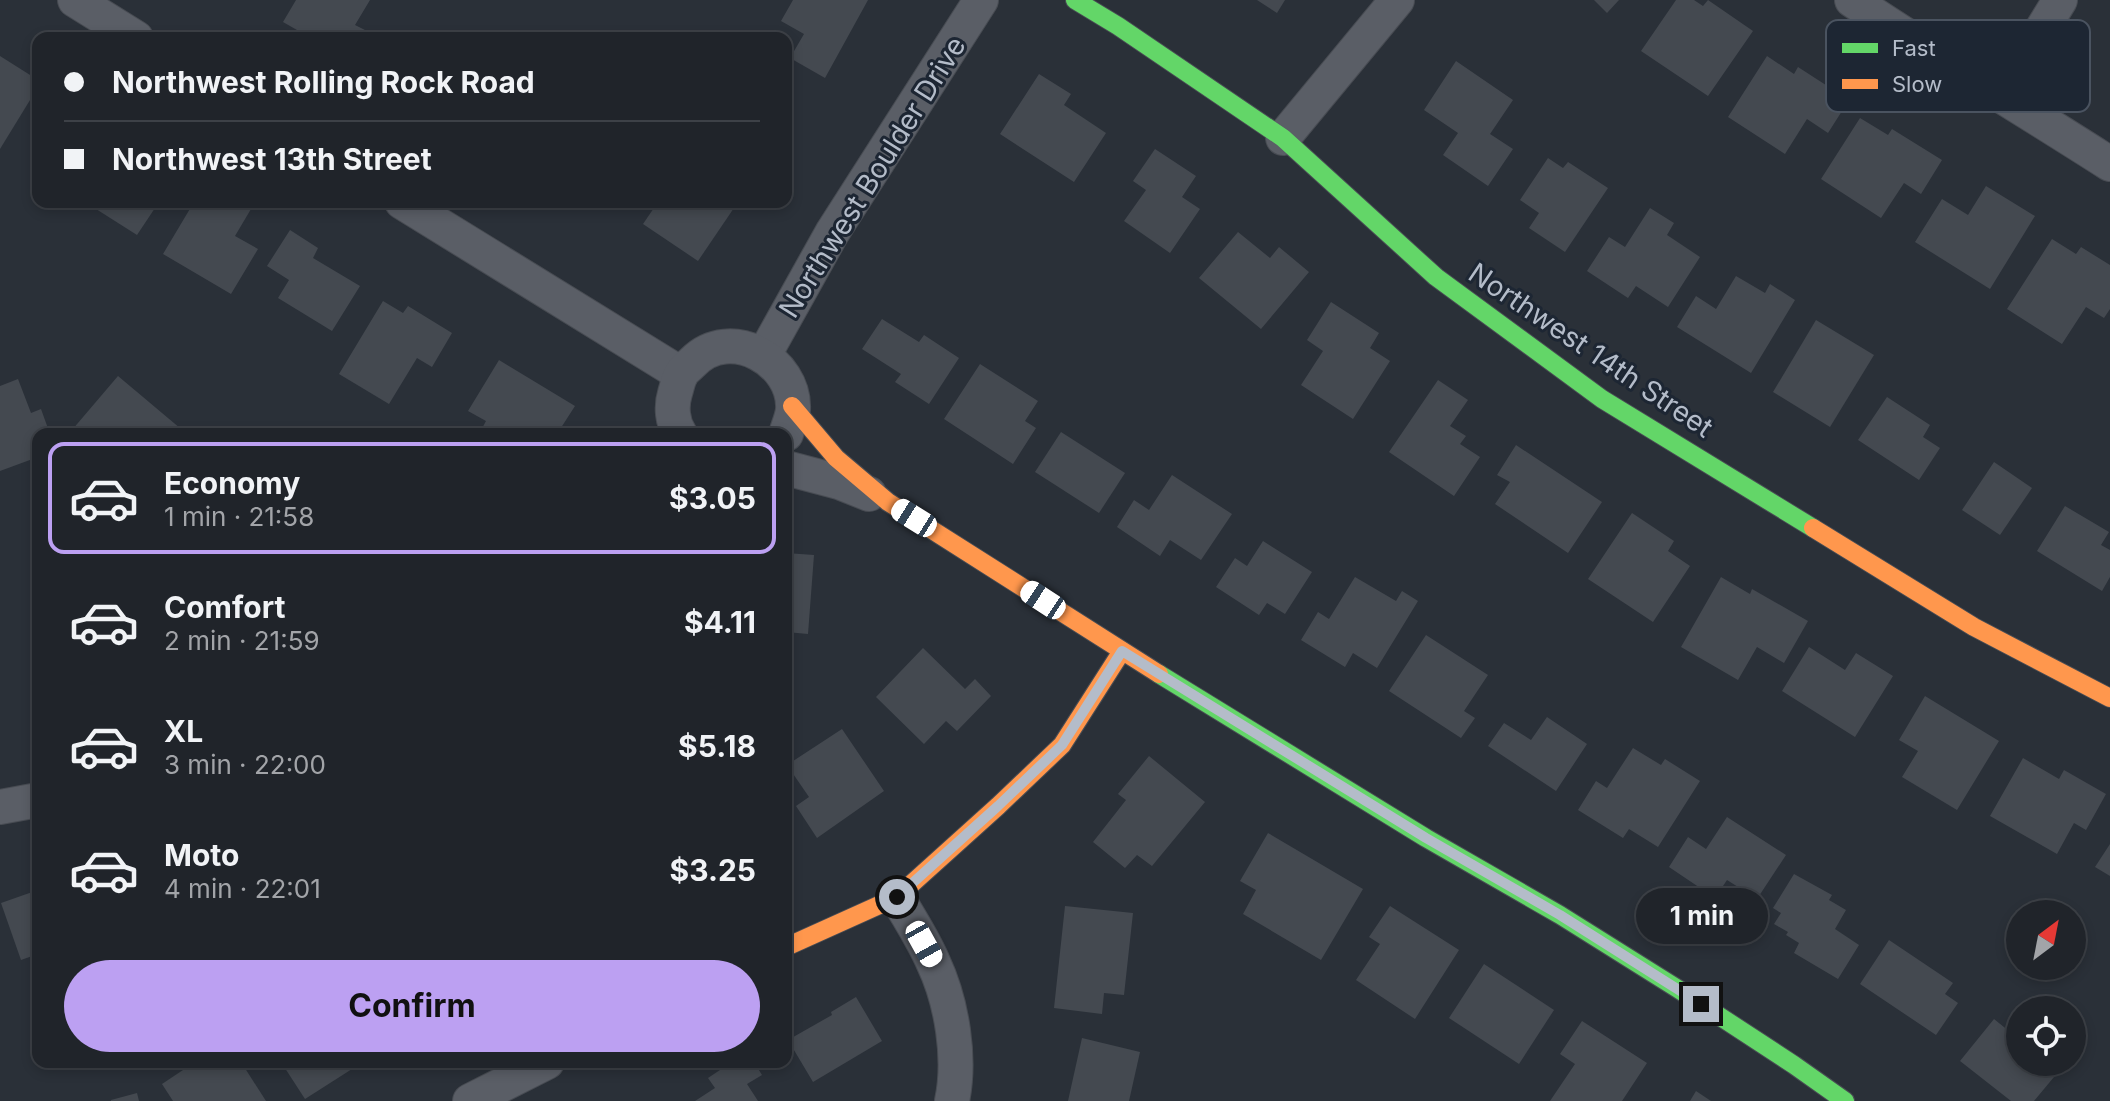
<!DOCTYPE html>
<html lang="en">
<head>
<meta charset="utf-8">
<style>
	:root { --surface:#20242a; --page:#282c32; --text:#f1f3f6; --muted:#a2a4a8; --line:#3d4147; --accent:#bca0f2 }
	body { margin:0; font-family:Inter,sans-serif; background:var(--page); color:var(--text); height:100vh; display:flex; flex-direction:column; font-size:30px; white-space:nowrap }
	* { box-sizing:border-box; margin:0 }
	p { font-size:26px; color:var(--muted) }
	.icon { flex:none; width:44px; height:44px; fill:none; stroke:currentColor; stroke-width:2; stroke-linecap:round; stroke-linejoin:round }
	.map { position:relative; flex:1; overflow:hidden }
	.sheet { position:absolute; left:32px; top:428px; width:760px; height:640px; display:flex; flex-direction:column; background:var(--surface); border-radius:16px; box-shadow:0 4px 12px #0003,0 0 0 2px var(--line) }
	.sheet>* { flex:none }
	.hud { position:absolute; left:32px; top:32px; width:760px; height:176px; border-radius:16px; box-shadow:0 4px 12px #0003,0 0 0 2px var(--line); display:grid; align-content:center; height:176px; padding:0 32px; background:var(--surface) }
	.needle { width:52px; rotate:32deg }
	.tools { position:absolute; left:2006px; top:900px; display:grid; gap:16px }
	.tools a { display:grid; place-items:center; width:80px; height:80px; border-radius:50%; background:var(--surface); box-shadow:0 4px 12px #0003,0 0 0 2px var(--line); font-size:40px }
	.end { position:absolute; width:36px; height:36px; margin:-18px; border:10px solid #b4bcc9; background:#111; box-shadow:0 0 0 4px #111 }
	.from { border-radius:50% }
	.bubble { position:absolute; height:56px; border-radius:28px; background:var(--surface); box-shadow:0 4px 12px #0003,0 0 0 2px var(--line); font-size:26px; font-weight:700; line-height:56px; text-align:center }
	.car { position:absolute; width:24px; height:48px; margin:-24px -12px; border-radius:10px; box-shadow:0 0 6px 2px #0007; background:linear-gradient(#fff 24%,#345 0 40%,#fff 0 76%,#345 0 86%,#fff 0) }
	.hud b { display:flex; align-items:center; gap:28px; height:76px; font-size:30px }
	.hud b+b { border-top:2px solid var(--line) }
	.hud i { width:20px; height:20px; background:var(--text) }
	ul { padding:14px 0 0; list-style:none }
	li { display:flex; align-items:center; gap:24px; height:112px; margin:0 16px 12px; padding:0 16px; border:4px solid transparent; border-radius:16px }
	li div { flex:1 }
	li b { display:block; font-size:30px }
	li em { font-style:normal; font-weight:700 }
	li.current { border-color:var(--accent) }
	li>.icon { width:72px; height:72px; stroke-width:1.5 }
	.action { display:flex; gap:16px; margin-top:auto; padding:16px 32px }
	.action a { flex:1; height:92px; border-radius:48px; background:var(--accent); color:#111; font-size:32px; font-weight:700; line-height:92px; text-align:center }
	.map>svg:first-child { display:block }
	.building { fill:#444950 }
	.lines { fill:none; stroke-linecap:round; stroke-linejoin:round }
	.street-casing { stroke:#484c53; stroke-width:36 }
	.fast-casing { stroke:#484c53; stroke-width:20 }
	.slow-casing { stroke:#484c53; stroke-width:20 }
	.street { stroke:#5a5e66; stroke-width:34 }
	.fast { stroke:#63d668; stroke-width:18 }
	.slow { stroke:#ff974d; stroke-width:18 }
	.route { stroke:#b4bcc9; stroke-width:10 }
	.labels { text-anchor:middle; stroke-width:6; stroke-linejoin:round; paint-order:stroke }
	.street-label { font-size:28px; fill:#b4bcc9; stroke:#1d2633 }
	.key { fill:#1d2633; stroke:#4a5360; stroke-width:2 }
	.key-label { font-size:22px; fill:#b4bcc9 }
</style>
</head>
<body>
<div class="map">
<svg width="2110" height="1101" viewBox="0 0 2110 1101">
	<rect width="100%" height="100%" fill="#2a3038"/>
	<g class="building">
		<path d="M296 0H370L355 25 369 32 366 38H311L283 22Z"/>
		<path d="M793 0H868L825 78 790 58 804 34 781 21Z"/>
		<path d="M1257 0H1285L1277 13Z"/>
		<path d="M1594 0H1619L1607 13Z"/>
		<path d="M1676 0H1694L1703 6 1708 0 1753 31 1708 96 1641 51Z"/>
		<path d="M0 56 38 80V87L0 149Z"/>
		<path d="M1767 56 1794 74 1798 67 1849 100 1828 133 1807 119 1785 154 1728 117Z"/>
		<path d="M1456 61 1513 100 1490 134 1513 149 1488 186 1443 155 1458 133 1424 110Z"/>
		<path d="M1039 74 1071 94 1064 105 1106 133 1074 182 1000 134Z"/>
		<path d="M1860 118 1888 135 1892 129 1942 160 1921 194 1904 183 1881 218 1821 179Z"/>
		<path d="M1155 149 1196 176 1182 197 1200 209 1170 253 1124 221 1146 190 1133 181Z"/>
		<path d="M1548 158 1563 168 1568 162 1608 188 1565 252 1529 228 1539 213 1520 200Z"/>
		<path d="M1986 186 2035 216 1990 289 1915 242 1942 199 1968 215Z"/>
		<path d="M85 202H159L137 235Z"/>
		<path d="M194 202H239L251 209 235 236 258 249 231 294 163 254Z"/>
		<path d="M658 202H738L698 261 643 224Z"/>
		<path d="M1650 208 1674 223 1667 235 1700 257 1668 307 1636 286 1628 298 1587 271 1609 237 1625 247Z"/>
		<path d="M290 230 318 248 313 258 360 286 332 331 278 298 289 280 267 266Z"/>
		<path d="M1238 232 1270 258 1279 247 1309 272 1261 329 1199 278Z"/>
		<path d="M2052 239 2076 254 2081 247 2110 265V309L2104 318 2086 307 2062 344 2007 309Z"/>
		<path d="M1736 276 1765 293 1770 284 1795 300 1751 373 1677 327 1696 296 1716 309Z"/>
		<path d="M383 301 403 313 408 306 452 333 432 367 417 358 389 404 339 374Z"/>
		<path d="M1331 302 1379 333 1370 348 1390 361 1353 419 1301 385 1323 351 1307 340Z"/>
		<path d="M882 319 919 342 924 335 959 358 929 404 895 382 901 374 862 349Z"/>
		<path d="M1816 320 1874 355 1830 427 1773 392Z"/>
		<path d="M499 360 575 406 557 434H479L486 421 468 411Z"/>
		<path d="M980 364 1038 401 1025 421 1036 428 1013 464 944 419Z"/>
		<path d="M118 376 187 434H76L72 430Z"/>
		<path d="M18 379 31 413 41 409 50 434H38V457L0 471V386Z"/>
		<path d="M1438 380 1468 400 1450 426 1466 436 1460 444 1480 457 1454 496 1389 452Z"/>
		<path d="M1887 397 1930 425 1923 437 1940 448 1919 480 1858 440Z"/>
		<path d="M1061 432 1125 473 1099 513 1035 472Z"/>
		<path d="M1516 445 1602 502 1568 553 1495 504 1510 482 1497 475Z"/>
		<path d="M1994 462 2032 488 2000 535 1962 510Z"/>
		<path d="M1172 475 1232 514 1201 560 1170 540 1160 556 1117 527 1134 500 1149 510Z"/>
		<path d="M2065 506 2109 532 2101 545 2110 550V577L2102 591 2037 551Z"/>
		<path d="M1632 513 1674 541 1668 551 1690 566 1653 622 1588 579Z"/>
		<path d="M1263 541 1312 572 1285 614 1267 603 1259 615 1216 587 1235 558 1247 566Z"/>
		<path d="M786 553 814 555 808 634 786 632Z"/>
		<path d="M1355 577 1396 601 1402 591 1418 601 1377 668 1353 653 1345 667 1301 640 1318 612 1329 619Z"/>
		<path d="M1721 577 1750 594 1752 589 1808 621 1784 663 1757 647 1738 680 1681 647Z"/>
		<path d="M1426 635 1488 675 1464 711 1475 718 1461 738 1389 691Z"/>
		<path d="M1809 647 1845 670 1856 653 1893 676 1855 737 1782 691Z"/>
		<path d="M923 648 965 689 975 679 991 696 957 731 946 721 924 744 876 697Z"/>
		<path d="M1925 696 1999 741 1957 810 1902 777 1918 751 1899 740Z"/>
		<path d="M1547 717 1587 744 1556 791 1488 746 1504 723 1531 740Z"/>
		<path d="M842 729 884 791 817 838 796 806 809 797 787 765Z"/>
		<path d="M1633 748 1661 765 1665 759 1700 781 1658 847 1629 829 1623 838 1578 810 1596 781 1607 788Z"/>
		<path d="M1149 756 1205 802 1152 866 1137 855 1125 868 1093 842 1126 800 1118 794Z"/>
		<path d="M2023 758 2059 779 2064 770 2106 794 2086 830 2074 823 2057 854 1990 816Z"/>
		<path d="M1727 817 1786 855 1757 899 1727 880 1715 898 1669 867 1688 837 1706 849Z"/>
		<path d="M1268 833 1363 889 1321 960 1243 914 1256 890 1240 881Z"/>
		<path d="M2110 844V876L2095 867Z"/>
		<path d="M1794 874 1832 895 1829 900 1846 910 1835 929 1859 945 1838 979 1794 953 1799 943 1786 935 1788 932 1774 924 1781 913 1773 908Z"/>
		<path d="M38 890V954L21 960 1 903Z"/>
		<path d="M1065 906 1133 913 1124 995 1104 993 1102 1014 1054 1008Z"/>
		<path d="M1390 906 1459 950 1415 1019 1356 980 1380 944 1369 937Z"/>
		<path d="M1889 940 1953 983 1945 994 1958 1003 1936 1035 1860 984Z"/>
		<path d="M1484 964 1554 1010 1519 1064 1449 1018Z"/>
		<path d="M856 997 882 1041 813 1082 788 1040 832 1015 831 1012Z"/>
		<path d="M1994 1019 2020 1040V1062H2048L2059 1071 2034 1101H2011L1960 1061Z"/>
		<path d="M1582 1021 1647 1063 1622 1101H1550L1575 1064 1560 1054Z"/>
		<path d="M1082 1038 1140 1052 1129 1101H1068Z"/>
		<path d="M195 1062H241L266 1101H173L162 1084Z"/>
		<path d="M281 1062H363L305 1099Z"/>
		<path d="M732 1062H754L762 1075 747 1084 758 1101H695L715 1088 708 1078Z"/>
		<path d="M1696 1091 1711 1101H1690Z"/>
		<path d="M137 1093 139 1101H111V1100Z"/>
	</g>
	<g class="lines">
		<defs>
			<g id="street">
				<path d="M75 0 136 38"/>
				<path d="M1852 0C1937 57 2024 109 2110 164"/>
				<path d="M2002 95 2060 0"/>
				<path d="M1283 138 1397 0"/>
				<path d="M402 202 681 374"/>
				<path d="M764 355 832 233 981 0"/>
				<path d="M680 434C672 422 671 406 675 393 677 387 678 380 681 375 683 370 689 366 693 362 730 324 796 361 793 410 792 418 788 427 786 434"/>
				<path d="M786 468 839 482 869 494"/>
				<path d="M0 807 38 800"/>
				<path d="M897 897C909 918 923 939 933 962 952 1002 961 1058 952 1101"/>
				<path d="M470 1101 547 1062"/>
			</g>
			<g id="fast">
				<path d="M1075 0 1118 26 1283 138 1436 277 1602 399 1813 528"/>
				<path d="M1159 674 1426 838 1560 915 1678 989 1794 1065 1845 1101"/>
			</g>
			<g id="slow">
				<path d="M792 406 836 458 888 502 1159 674"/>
				<path d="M1813 528 1974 627 2110 698"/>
				<path d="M786 947 897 897 998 806 1062 745 1122 651"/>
			</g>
		</defs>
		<use href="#street" class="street-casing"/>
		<use href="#fast" class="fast-casing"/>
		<use href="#slow" class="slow-casing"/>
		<use href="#street" class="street"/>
		<use href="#fast" class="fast"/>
		<use href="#slow" class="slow"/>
	</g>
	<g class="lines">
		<path class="route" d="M897 897 998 806 1062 745 1122 651 1426 838 1560 915 1701 1004"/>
	</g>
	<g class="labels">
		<g class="street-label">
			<text transform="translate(872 177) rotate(-58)" y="10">Northwest Boulder Drive</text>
			<text transform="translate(1591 350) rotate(34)" y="10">Northwest 14th Street</text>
		</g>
	</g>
	<rect x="1826" y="20" width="264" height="92" rx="12" class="key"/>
	<rect x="1842" y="43" width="36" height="10" fill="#63d668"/>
	<rect x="1842" y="79" width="36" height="10" fill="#ff974d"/>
	<g class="key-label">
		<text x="1892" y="56">Fast</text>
		<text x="1892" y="92">Slow</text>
	</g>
</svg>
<div class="tools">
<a><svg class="needle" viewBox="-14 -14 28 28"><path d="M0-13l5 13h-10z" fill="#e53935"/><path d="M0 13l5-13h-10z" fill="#a2a4a8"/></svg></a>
<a><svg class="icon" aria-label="locate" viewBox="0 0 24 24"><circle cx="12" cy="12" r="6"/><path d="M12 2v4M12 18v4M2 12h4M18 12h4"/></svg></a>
</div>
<i class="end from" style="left:897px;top:897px"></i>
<i class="end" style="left:1701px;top:1004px"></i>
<div class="bubble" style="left:1636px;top:888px;width:132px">1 min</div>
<i class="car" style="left:914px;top:518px;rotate:302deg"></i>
<i class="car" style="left:1043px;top:600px;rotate:303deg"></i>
<i class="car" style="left:924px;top:944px;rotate:151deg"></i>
<div class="hud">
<b><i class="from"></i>Northwest Rolling Rock Road</b>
<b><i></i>Northwest 13th Street</b>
</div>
<section class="sheet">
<ul>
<li class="current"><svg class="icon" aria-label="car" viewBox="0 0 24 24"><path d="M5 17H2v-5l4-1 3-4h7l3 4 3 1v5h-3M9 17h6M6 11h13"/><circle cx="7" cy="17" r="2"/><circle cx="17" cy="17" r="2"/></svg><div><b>Economy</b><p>1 min · 21:58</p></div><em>$3.05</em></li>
<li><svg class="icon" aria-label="car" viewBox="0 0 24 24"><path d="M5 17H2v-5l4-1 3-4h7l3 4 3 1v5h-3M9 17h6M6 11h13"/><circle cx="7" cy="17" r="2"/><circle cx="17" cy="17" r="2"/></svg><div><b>Comfort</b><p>2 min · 21:59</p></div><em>$4.11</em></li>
<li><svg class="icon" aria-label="car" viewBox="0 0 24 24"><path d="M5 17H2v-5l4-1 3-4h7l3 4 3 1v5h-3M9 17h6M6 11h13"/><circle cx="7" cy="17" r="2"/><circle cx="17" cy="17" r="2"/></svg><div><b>XL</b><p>3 min · 22:00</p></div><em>$5.18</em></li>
<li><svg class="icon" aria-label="car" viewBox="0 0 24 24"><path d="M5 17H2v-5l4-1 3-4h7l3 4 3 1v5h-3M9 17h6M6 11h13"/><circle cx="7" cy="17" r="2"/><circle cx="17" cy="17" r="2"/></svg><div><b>Moto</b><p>4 min · 22:01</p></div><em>$3.25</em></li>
</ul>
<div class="action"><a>Confirm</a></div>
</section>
</div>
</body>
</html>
